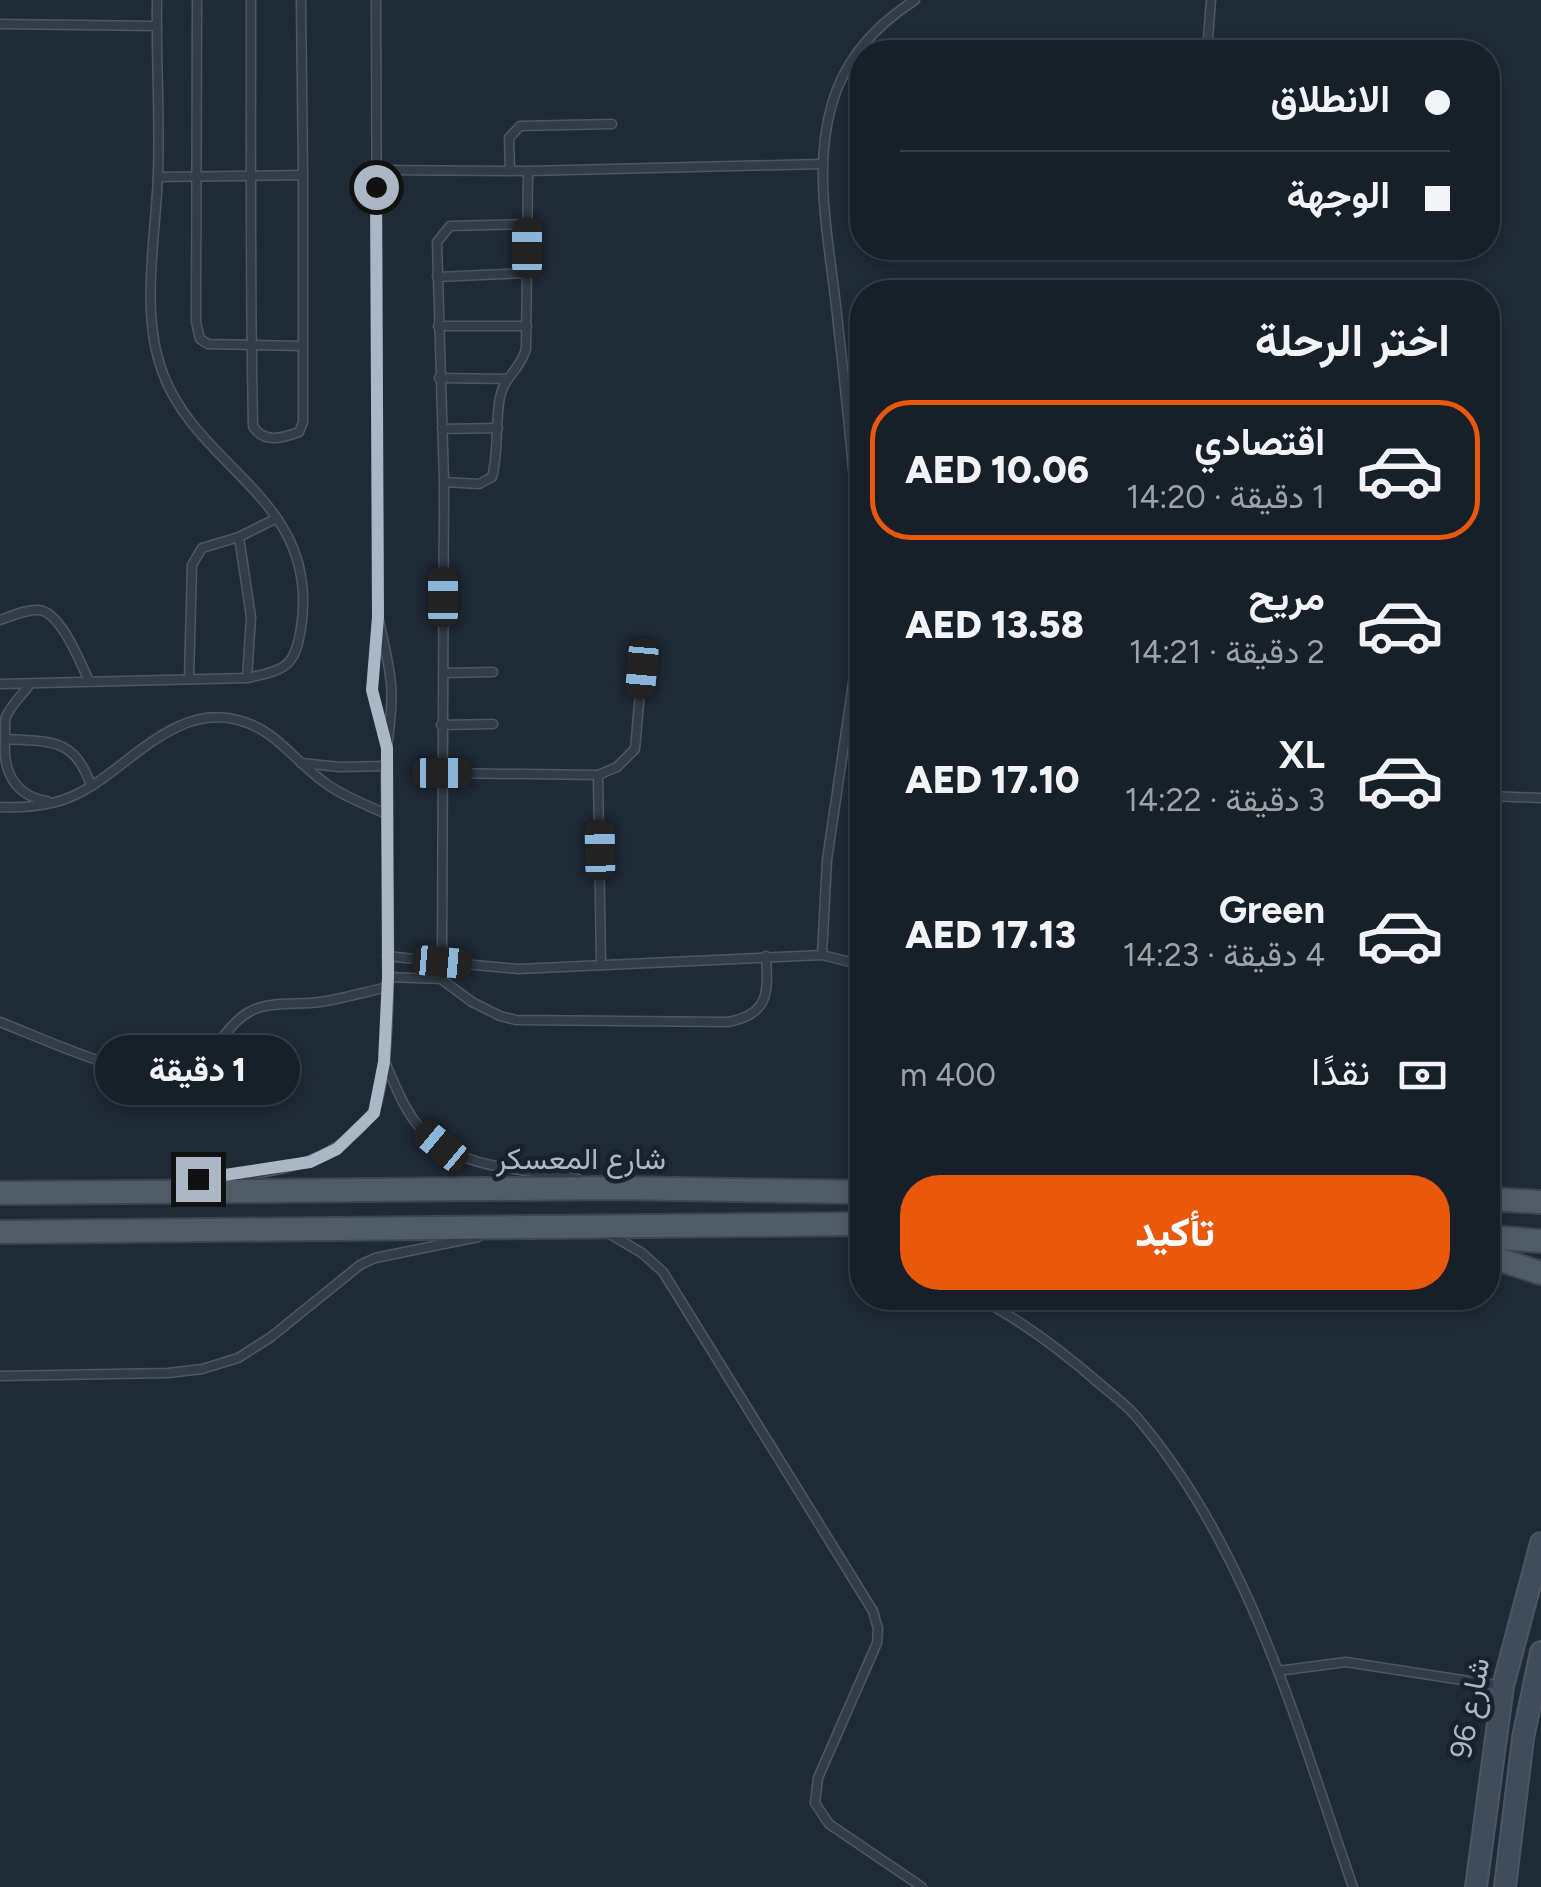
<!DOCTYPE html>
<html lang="ar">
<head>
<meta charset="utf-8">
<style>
	:root { --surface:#172029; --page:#242d35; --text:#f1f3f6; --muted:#9ea3a8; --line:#363e46; --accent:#ea580c }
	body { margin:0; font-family:Figtree,Vazirmatn,sans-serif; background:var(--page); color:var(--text); direction:rtl; height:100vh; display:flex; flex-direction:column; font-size:38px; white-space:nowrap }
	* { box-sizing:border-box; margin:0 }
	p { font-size:32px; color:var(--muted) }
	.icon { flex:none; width:55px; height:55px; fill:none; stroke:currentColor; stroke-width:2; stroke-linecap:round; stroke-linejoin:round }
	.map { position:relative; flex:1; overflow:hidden; direction:ltr }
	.details { position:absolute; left:850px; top:280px; width:650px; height:1030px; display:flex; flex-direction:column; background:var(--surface); border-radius:40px; box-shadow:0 5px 15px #0003,0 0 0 2px var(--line); direction:rtl }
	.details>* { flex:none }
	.guide { position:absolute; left:850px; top:40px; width:650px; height:220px; border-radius:40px; box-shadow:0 5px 15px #0003,0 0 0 2px var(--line); direction:rtl; display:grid; align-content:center; height:220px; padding:0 50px; background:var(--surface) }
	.end { position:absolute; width:45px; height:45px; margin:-22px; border:12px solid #acb7c5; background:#111; box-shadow:0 0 0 5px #111 }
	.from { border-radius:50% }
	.bubble { position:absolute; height:70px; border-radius:35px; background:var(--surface); box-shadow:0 5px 15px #0003,0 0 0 2px var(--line); font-size:32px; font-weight:800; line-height:70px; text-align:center; direction:rtl }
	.car { position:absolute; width:30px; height:60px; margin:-30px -15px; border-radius:12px; box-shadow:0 0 8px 2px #0007; background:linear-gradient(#222 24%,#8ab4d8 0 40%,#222 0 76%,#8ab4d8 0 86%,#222 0) }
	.guide b { display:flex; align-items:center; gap:35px; height:95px; font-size:38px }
	.guide b+b { border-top:2px solid var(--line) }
	.guide i { width:25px; height:25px; background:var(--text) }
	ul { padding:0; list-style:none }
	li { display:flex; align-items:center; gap:30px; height:140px; margin:0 20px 15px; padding:0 30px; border:5px solid transparent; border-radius:40px }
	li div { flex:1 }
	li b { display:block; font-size:38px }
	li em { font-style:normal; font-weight:800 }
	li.selected { border-color:var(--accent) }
	li>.icon { width:90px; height:90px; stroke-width:1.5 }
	h2 { padding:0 50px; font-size:45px; line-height:120px }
	.pay { display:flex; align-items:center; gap:25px; height:110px; padding:0 50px; font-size:38px }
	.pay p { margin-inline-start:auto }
	.primary-button { display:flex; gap:20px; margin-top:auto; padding:20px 50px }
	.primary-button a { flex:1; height:115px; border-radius:40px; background:var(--accent); color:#fff; font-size:40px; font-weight:800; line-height:115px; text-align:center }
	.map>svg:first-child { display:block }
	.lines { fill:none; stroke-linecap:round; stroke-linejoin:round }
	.lane-casing { stroke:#4d5763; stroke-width:11 }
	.secondary-casing { stroke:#4d5763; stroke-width:24 }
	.primary-casing { stroke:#3c4551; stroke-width:26 }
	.lane { stroke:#323c48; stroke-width:8 }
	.secondary { stroke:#404b5b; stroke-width:20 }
	.primary { stroke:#505b68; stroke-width:22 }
	.route { stroke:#acb7c5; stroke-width:12 }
	.labels { text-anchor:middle; stroke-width:9; stroke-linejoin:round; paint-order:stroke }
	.street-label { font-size:30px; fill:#acb7c5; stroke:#18212c }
</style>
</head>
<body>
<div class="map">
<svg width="1541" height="1887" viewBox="0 0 1541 1887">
	<rect width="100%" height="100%" fill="#1f2a37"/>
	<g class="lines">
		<defs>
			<g id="lane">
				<path d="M197 0 196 322 200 339 208 344 302 346"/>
				<path d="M301 0 303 175"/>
				<path d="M376 0 378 617 372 690 386 744"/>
				<path d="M0 24 157 26"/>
				<path d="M1207 52 1211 0"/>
				<path d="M377 170 528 171 821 164"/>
				<path d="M510 171 509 138 520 126 612 124"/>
				<path d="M158 177 303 175V422L299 432C283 438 263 444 253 426 250 284 251 142 251 0"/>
				<path d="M527 224 450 226 437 242 444 482 479 484 492 477C499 451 495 423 500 397 504 377 520 370 526 349L528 171"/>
				<path d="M437 277 527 273"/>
				<path d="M438 326H527"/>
				<path d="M439 378 508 379"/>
				<path d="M442 429 498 428"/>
				<path d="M239 537 251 617 247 678"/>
				<path d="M862 579C856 491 847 403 837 315 830 245 812 172 832 104 845 58 876 25 915 0"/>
				<path d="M0 620C12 616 26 609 39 610 61 612 81 664 89 681"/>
				<path d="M443 673 493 672"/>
				<path d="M189 679 192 565 202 548 239 537 277 518"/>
				<path d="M0 684 247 678C284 670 295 668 301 628 321 498 197 470 162 371 140 310 156 237 158 174 160 116 156 58 157 0"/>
				<path d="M30 684C23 694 10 706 6 717 4 724 6 735 5 742 3 773 16 796 47 801"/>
				<path d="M441 725 493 724"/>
				<path d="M6 739C50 742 75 737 91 786"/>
				<path d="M301 763 340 767 386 766"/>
				<path d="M441 773 598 775"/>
				<path d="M1488 796 1541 798"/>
				<path d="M0 807C25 808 52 806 75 795 127 771 172 703 238 720 277 730 293 760 324 782 342 796 365 804 386 814"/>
				<path d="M387 956 442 962 444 482"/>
				<path d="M862 960V1000"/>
				<path d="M601 965 598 775 617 767 635 749 642 669"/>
				<path d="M862 965 822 955 827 860 862 622"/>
				<path d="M388 977 441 979 472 1002 500 1016 516 1020 728 1022C770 1014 768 992 766 956"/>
				<path d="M441 979 442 962 518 969 822 955"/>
				<path d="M0 1022C40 1037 153 1092 191 1070 217 1054 228 1018 258 1008 279 1001 299 1005 320 1002 342 999 365 992 388 987"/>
				<path d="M385 1062C395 1085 405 1113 423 1131 464 1172 526 1168 578 1179"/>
				<path d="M181 1181C250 1174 324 1175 370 1117 401 1078 384 830 386 768 386 741 394 712 391 684 389 662 383 639 378 617"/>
				<path d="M608 1233 642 1253 663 1272 873 1611 878 1629 877 1643 818 1778 815 1803 829 1824 922 1887"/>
				<path d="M978 1298C1023 1321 1062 1351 1101 1385 1114 1396 1129 1407 1140 1421 1250 1551 1298 1729 1353 1887"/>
				<path d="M0 1376 168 1373 202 1369 238 1358 271 1337 360 1265 375 1258 478 1237"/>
				<path d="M1278 1671 1346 1662 1501 1686"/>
			</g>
			<g id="secondary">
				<path d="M1476 1887 1503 1686 1541 1543"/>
				<path d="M1505 1887 1523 1738 1541 1652"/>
			</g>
			<g id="primary">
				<path d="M0 1193 616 1188 862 1192"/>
				<path d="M1488 1199 1541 1202"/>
				<path d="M0 1232 862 1224"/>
				<path d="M1488 1237 1541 1241"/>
				<path d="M1488 1256 1541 1273"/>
			</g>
		</defs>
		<use href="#lane" class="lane-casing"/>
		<use href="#secondary" class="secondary-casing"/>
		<use href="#primary" class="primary-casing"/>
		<use href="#lane" class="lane"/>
		<use href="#secondary" class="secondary"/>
		<use href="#primary" class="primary"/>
	</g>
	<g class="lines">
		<path class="route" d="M198 1179 310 1162 337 1149 374 1113 384 1062 388 977 387 748 372 690 378 617 376 187"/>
	</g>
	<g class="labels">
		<g class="street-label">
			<text x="581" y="1169">شارع المعسكر</text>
			<text transform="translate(1470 1708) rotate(-79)" y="10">شارع 96</text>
		</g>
	</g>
</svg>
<i class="end from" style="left:376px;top:187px"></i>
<i class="end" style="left:198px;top:1179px"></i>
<div class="bubble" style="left:95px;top:1035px;width:205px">1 دقيقة</div>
<i class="car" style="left:527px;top:248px;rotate:0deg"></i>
<i class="car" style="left:443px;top:597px;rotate:0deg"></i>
<i class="car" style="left:642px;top:669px;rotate:185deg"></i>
<i class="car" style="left:442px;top:773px;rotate:90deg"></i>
<i class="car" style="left:600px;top:850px;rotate:359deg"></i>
<i class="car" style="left:442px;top:962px;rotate:95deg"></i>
<i class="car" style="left:441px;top:1146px;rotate:310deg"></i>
<div class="guide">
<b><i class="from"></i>الانطلاق</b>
<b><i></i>الوجهة</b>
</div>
<section class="details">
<h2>اختر الرحلة</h2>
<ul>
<li class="selected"><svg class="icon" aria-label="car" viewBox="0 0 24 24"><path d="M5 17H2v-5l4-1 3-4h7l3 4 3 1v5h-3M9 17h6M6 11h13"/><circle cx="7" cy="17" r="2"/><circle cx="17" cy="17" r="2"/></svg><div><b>اقتصادي</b><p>1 دقيقة · 14:20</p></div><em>AED 10.06</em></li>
<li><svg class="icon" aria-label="car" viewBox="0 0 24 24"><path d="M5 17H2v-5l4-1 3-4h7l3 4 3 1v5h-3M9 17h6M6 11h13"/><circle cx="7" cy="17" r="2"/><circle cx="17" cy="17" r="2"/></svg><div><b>مريح</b><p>2 دقيقة · 14:21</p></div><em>AED 13.58</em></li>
<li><svg class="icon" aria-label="car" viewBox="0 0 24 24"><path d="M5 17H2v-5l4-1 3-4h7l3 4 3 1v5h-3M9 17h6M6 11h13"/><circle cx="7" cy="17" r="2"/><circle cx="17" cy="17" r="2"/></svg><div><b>XL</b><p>3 دقيقة · 14:22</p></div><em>AED 17.10</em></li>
<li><svg class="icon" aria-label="car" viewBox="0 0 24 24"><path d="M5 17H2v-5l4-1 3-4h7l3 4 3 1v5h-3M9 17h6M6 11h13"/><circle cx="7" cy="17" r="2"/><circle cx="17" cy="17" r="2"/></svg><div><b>Green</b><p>4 دقيقة · 14:23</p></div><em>AED 17.13</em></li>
</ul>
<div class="pay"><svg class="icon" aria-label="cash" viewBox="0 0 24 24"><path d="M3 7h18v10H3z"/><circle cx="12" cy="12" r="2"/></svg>نقدًا<p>400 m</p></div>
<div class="primary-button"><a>تأكيد</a></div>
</section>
</div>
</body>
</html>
